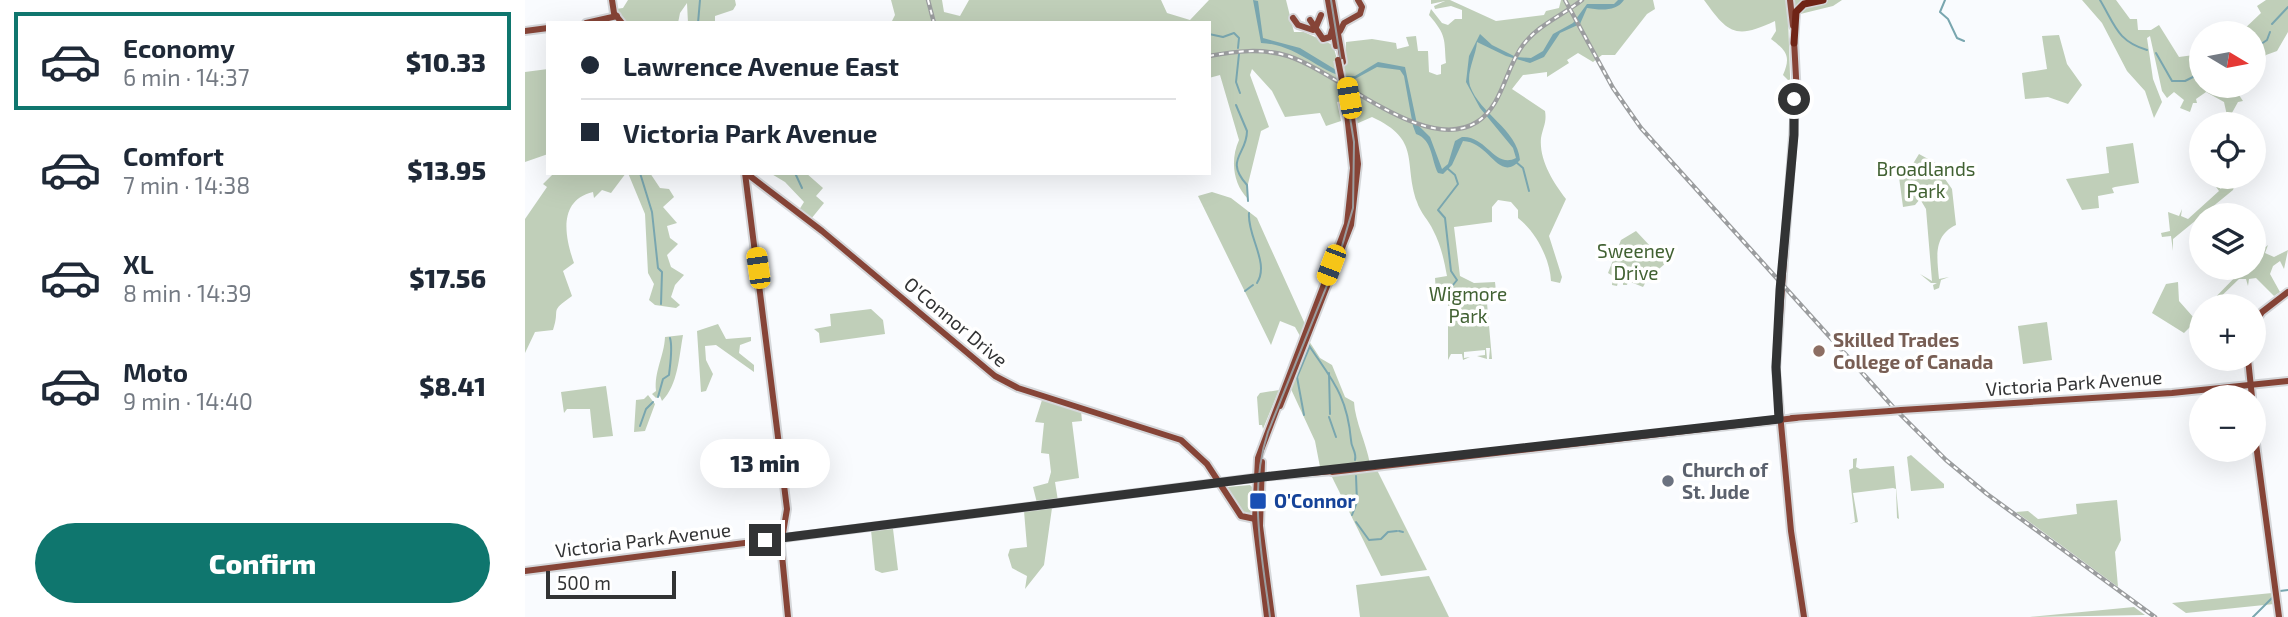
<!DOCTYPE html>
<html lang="en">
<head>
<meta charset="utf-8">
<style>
	:root { --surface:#fff; --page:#f2f2f3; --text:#1f2937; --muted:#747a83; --line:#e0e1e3; --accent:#0f766e }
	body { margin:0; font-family:"Exo 2",sans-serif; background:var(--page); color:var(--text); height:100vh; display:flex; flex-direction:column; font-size:26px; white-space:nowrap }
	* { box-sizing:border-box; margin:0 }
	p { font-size:23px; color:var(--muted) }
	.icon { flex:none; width:38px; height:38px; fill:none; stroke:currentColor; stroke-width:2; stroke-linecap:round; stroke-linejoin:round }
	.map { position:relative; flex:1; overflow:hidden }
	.sheet { display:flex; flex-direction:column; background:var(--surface); width:525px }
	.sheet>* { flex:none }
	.guide { position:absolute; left:21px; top:21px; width:665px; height:154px; border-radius:0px; box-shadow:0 7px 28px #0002; display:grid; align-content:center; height:154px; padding:0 35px; background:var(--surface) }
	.needle { width:46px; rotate:100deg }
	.tools { position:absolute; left:1664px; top:21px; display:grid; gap:14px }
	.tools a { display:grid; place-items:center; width:77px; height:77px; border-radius:50%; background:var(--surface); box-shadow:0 7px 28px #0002; font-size:35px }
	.scale { position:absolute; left:21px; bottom:18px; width:130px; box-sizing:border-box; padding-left:7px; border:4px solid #323334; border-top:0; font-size:19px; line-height:24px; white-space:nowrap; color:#323334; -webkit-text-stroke:5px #fff; paint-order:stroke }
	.end { position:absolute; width:32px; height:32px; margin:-16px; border:9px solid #323334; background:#fff; box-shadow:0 0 0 4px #fff }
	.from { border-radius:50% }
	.bubble { position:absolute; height:49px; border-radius:24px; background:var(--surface); box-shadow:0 7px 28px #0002; font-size:23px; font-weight:800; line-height:49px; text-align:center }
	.car { position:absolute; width:21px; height:42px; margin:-21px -10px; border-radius:9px; box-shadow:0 0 5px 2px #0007; background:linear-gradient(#f5c518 24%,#345 0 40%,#f5c518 0 76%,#345 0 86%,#f5c518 0) }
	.guide b { display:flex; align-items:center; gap:24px; height:66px; font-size:26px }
	.guide b+b { border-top:2px solid var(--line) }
	.guide i { width:18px; height:18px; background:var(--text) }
	ul { padding:12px 0 0; list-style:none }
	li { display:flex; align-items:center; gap:21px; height:98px; margin:0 14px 10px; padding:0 21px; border:4px solid transparent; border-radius:0px }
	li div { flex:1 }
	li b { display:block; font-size:26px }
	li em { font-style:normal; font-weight:800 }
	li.on { border-color:var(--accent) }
	li>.icon { width:63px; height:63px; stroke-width:1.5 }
	.button { display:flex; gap:14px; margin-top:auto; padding:14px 35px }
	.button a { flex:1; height:80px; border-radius:42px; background:var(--accent); color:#fff; font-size:28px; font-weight:800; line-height:80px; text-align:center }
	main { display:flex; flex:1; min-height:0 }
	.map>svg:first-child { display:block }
	.green { fill:#c0cfb9 }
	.water { fill:#79a6af }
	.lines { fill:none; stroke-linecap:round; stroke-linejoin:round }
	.stream { stroke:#79a6af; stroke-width:2 }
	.major-casing { stroke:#d5d7da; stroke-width:10 }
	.highway-casing { stroke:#d5d7da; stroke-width:10 }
	.major { stroke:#864437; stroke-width:6 }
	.highway { stroke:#6f2416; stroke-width:7 }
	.tram { stroke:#9b9d9f; stroke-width:2 }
	.rail-casing { stroke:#9b9d9f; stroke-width:4.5 }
	.rail { stroke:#fff; stroke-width:2; stroke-dasharray:5; stroke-linecap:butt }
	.major-bridge-casing { stroke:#d5d7da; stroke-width:10; stroke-linecap:butt }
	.major-bridge { stroke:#864437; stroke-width:6 }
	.route { stroke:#323334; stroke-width:9 }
	.education-dot { fill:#8d6e63; stroke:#fff; stroke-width:2.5 }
	.worship-dot { fill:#6b7280; stroke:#fff; stroke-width:2.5 }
	.transit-dot { fill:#1a4fb4; stroke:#fff; stroke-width:2.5 }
	.labels { text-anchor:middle; stroke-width:7; stroke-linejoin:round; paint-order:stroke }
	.park-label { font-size:19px; fill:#416132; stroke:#fff }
	.street-label { font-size:19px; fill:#323334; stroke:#fff }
	.education-label { font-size:19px; font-weight:bold; fill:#785e54; stroke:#fff; text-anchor:start }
	.worship-label { font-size:19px; font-weight:bold; fill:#5b616d; stroke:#fff; text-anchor:start }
	.transit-label { font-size:19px; font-weight:bold; fill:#164399; stroke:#fff; text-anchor:start }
</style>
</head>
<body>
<main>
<section class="sheet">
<ul>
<li class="on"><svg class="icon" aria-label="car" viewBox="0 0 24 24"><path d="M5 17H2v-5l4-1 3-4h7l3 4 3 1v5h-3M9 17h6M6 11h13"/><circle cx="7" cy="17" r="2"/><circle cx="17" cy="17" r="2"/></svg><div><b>Economy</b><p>6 min · 14:37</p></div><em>$10.33</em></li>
<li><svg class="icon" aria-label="car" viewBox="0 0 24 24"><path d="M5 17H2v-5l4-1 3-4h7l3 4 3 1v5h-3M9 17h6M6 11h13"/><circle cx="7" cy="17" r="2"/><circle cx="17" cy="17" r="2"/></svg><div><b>Comfort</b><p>7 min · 14:38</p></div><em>$13.95</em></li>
<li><svg class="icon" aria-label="car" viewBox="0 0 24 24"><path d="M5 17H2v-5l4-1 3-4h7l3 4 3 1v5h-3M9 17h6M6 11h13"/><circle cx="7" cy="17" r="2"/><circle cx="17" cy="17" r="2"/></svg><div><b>XL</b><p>8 min · 14:39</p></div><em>$17.56</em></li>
<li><svg class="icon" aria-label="car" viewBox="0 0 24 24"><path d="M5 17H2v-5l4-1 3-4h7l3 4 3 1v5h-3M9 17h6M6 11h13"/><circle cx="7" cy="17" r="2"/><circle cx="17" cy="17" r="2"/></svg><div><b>Moto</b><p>9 min · 14:40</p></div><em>$8.41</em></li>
</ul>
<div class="button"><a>Confirm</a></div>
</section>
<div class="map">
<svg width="1763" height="617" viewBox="0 0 1763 617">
	<rect width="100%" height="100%" fill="#f9fbfe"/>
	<g class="green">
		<path d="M103 0H210L211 5 208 10 190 16V23H163L162 3 155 13 153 23H100L91 9 98 8Z"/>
		<path d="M366 0H417L419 12 435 16 444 0H636L642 13 665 20 684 0H761L769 32H779L808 45 812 59 820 62 821 42 847 39 871 43 872 49 884 46 881 37 891 36 893 51H903L904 72 912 75 916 74V65L921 63C919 39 922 36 904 15L906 9 917 23 923 25 930 19H937V10L926 6 910 9 909 6 920 1 906 4V0H925L971 21 1019 15 1021 11 1034 8 1036 0H1128L1130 9 1122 14 1090 55H1077L1068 62 1053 53 1042 60 1044 63 1022 77V72L998 75 987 89 1020 111C1022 122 1018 127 1016 138 1014 160 1028 182 1041 199L1024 236 1037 277 1035 283 1026 281C1025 259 1011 232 993 218V210L986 202 973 200 967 207V222L929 227 935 276 949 283 970 282 972 301 962 303 967 359H964L965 348H961L962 359 952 356 960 355V350L939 352V358L945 357 938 360 937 354H926L923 360V293H911L910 278 922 276C919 260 916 245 908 230 904 221 895 212 892 202 878 163 897 140 847 117L831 124 826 99 818 95V101L812 102 816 121 801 126 795 113 760 117 747 91 727 69 725 75 744 127 736 131 723 184V199C708 184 705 160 714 140L695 75 684 78V23H366L370 15Z"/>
		<path d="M1179 0H1317L1308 6 1263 17 1266 104 1250 102 1264 81 1258 75C1266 57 1262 51 1246 39L1251 31 1250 21C1210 40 1203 33 1179 0Z"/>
		<path d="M1557 0H1591L1605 19H1612L1613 30H1626L1634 25 1654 57 1676 54V86H1708L1718 101 1713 102 1703 120 1699 102 1681 92 1671 99 1672 103H1668L1665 112 1655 108 1659 100 1649 92 1642 98 1637 91 1625 36 1622 38 1628 79 1637 102 1629 118 1620 91 1602 71 1577 23Z"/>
		<path d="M1741 0H1763V32L1752 51 1741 55 1729 69V33H1715L1736 13 1732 6Z"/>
		<path d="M1534 35 1542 64 1557 85 1543 104 1523 97 1500 99 1497 73 1522 69 1517 36Z"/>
		<path d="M23 69V154L0 162V72Z"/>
		<path d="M1608 143 1614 183 1590 187 1587 188 1589 193 1573 196 1574 208 1557 210 1541 179 1584 173 1581 147Z"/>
		<path d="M1394 154 1425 171 1420 179 1427 189 1431 225C1408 236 1412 257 1414 279L1424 277 1416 280 1414 288 1409 290 1408 285 1412 283H1406L1395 274 1407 281 1401 209 1395 199 1390 205 1378 207 1374 177 1382 164 1386 167Z"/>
		<path d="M29 173H101L86 193 77 190 69 198 68 192C31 201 41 240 49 263L38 271 47 296C23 313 36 307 28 330L10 332 0 353V219L22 187 18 184Z"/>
		<path d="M103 173H125L135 188 144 189 149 197 138 207 152 223 142 226 145 238 153 244 142 255 146 267 159 275 150 285 146 297 155 305 151 308 130 305 124 300 129 284 123 273 120 214Z"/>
		<path d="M245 173H281L298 188 291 196 299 203 286 219 274 210 279 202 260 182Z"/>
		<path d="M1703 177 1724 183 1711 180 1708 190 1648 239V251L1646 236 1637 237 1636 233 1645 231 1643 212 1654 216 1657 209 1656 216 1663 219 1694 191 1689 184 1696 189Z"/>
		<path d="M687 192 706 198 732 218 780 324 775 336 770 327 755 321 746 345 673 196Z"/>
		<path d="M1111 231 1141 263 1123 278 1118 287 1103 281 1102 285H1098V279L1094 278 1092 286 1087 285 1088 276 1083 273 1096 240Z"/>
		<path d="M1743 245 1740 253 1749 257 1763 250 1759 269 1755 261 1748 266 1745 274 1755 292 1749 296 1731 278 1724 279 1723 286 1721 279H1714L1686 306H1682L1719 268H1729V258L1733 254 1729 250 1736 251Z"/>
		<path d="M1653 282 1654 301 1669 318 1676 312V316L1659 333 1627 313 1641 284Z"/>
		<path d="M346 309 358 320 360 334 295 343 294 333 289 329 306 326 305 314Z"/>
		<path d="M1522 322 1527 360 1498 364 1493 326Z"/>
		<path d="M193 324 201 339 226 337V341L215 345 214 353 229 365V372L191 345 180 346 181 360 188 374 181 391 176 392 172 331Z"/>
		<path d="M158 335C154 357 153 385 137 401L135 396 131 398 127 394 131 391C129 371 139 357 140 337Z"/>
		<path d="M784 341 795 358 807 365 820 397 829 402C830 421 841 442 845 464L795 467 790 441 765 387Z"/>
		<path d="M81 386 88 436 68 438 65 409H68H42L39 413 36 392Z"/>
		<path d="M754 390 738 429 737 425H734L732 397 735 393Z"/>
		<path d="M123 395 130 404 120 431 109 432 111 400 119 399Z"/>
		<path d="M517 400 556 411 557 421 547 422 554 478 530 482 533 501 512 503 508 487 523 483 526 472 524 454 516 453 519 423 510 422Z"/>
		<path d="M1386 455 1419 484V488L1386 491 1382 457Z"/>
		<path d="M1332 458 1331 467 1335 469 1369 466 1374 519 1372 518 1371 489 1368 488 1328 493 1333 522 1324 524 1330 522 1324 470 1328 468V459Z"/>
		<path d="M852 470 902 570 856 576 806 475Z"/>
		<path d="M725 485 727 487V516L715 510 702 487Z"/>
		<path d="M1592 500 1596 540 1590 552 1593 587 1491 512 1503 511 1513 519 1552 514 1551 504Z"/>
		<path d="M527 508 519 565 500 589 502 576 487 568 483 555 485 549 502 547 499 511Z"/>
		<path d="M368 529 373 570 357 573 350 570 346 530Z"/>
		<path d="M904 576 924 617H835L831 585Z"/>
		<path d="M1747 593 1749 604 1661 613 1647 603Z"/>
		<path d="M1609 607 1620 615 1505 617Z"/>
	</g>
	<path class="water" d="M728 0 733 1 738 38 775 48 821 76H830L853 62 880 67 892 124 905 137 917 169 923 164 930 141 937 137C961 135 970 169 991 158L988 148 955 108 941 82 944 56 955 34 967 45 991 57 1006 58 1018 51 1028 34 1048 23 1062 4H1089L1093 0H1099C1091 12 1075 10 1062 8L1055 24 1035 33 1019 57 1005 63 981 56 952 42C951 56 941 72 945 86 955 114 992 129 995 160 974 184 965 142 938 141L927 165 918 174 913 173C906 160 908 140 891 134L888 126 879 76 875 70 852 67 828 80C794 73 772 44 736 43Z"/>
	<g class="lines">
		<g class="stream">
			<path d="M1420 0 1415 12 1423 19 1432 38 1439 41"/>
			<path d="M1575 0C1590 25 1592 41 1622 50"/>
			<path d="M173 23 175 0"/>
			<path d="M1747 24 1763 7"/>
			<path d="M684 34 698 37 709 33 714 38 713 48"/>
			<path d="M1729 49 1742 40 1745 32"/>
			<path d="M1631 53 1647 81H1660L1676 73"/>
			<path d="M714 54 711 82 715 93"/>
			<path d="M1693 86 1702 95"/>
			<path d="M711 105 722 131C722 155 699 159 722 185L723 201"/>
			<path d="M1711 124V121"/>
			<path d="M991 162 998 168 1004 191"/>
			<path d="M922 168 930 175 933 184 913 210 920 218 926 271 932 280 928 285"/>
			<path d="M115 173 127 212 133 268 137 272 136 304"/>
			<path d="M270 173 277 188"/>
			<path d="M724 213C722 236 745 263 732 283"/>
			<path d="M720 291 728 285"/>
			<path d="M783 344C806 379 822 394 826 440 826 448 832 452 830 460"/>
			<path d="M804 373 805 414"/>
			<path d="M133 397 138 379 144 375C145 365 148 348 145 338"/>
			<path d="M779 415 772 377 784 348"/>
			<path d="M804 417 811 437"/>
			<path d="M115 426 121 409 128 402"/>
			<path d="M827 515 832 502 831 476"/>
			<path d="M831 522 844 540 856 539 863 532 872 531"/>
			<path d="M874 531 878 532"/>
			<path d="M1755 591 1763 590"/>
			<path d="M1728 617 1748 597"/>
		</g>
		<defs>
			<g id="major">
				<path d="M87 0 89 13 97 23"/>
				<path d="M803 0 811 46"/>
				<path d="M807 0 818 62"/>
				<path d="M1265 0 1268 26"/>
				<path d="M768 18 773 25 788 30"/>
				<path d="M785 20 798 39 805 37 807 30"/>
				<path d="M61 23 92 16"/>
				<path d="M790 29 796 15"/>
				<path d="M0 31 23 28"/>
				<path d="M815 31 819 23 835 14 837 7 833 0"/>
				<path d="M1269 40 1272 96"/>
				<path d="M1271 94 1251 370 1266 531 1279 617"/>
				<path d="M1271 94 1275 102 1282 105"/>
				<path d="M220 173 262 509 256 545 263 617"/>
				<path d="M221 173 297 231 470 376 493 388 656 440 682 464 716 516 735 520"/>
				<path d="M1729 324 1737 312 1763 292"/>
				<path d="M1723 359 1727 397"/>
				<path d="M755 406 826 225 833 164 825 102"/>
				<path d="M1376 410 1647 393 1763 381"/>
				<path d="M1267 418 1365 411"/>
				<path d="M1729 429 1754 617"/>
				<path d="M737 462 735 526 747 617"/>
				<path d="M807 472 1271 418"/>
				<path d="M0 571 736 477 809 471"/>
				<path d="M742 617 730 520 733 458 822 224 828 168 820 96"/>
			</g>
			<path id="highway" d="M1269 43 1271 12 1279 4 1298 0"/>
		</defs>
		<use href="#major" class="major-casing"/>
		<use href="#highway" class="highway-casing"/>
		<use href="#major" class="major"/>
		<use href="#highway" class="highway"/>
		<path class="tram" d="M745 617C737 556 723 492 743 432L815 253 828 208 829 142 806 0"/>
		<defs>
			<g id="rail">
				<path d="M403 0 409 23"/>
				<path d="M1040 0 1088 88 1116 128 1369 408 1421 460 1462 494 1630 617"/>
				<path d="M684 56C711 51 737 48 763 56 815 73 900 155 952 122 978 105 980 69 998 45 1013 25 1038 15 1057 0"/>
			</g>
		</defs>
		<use href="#rail" class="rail-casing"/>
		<use href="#rail" class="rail"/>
		<defs>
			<g id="major-bridge">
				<path d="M813 60 820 96"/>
				<path d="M1365 411 1376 410"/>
			</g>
		</defs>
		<use href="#major-bridge" class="major-bridge-casing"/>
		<use href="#major-bridge" class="major-bridge"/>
	</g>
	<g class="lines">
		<path class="route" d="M240 540 738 477 1254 419 1251 367 1255 290 1269 135V99"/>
	</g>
	<circle class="education-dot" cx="1294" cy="351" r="7"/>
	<circle class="worship-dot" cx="1143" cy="481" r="7"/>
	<rect class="transit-dot" x="724" y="492" width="18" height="18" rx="3.5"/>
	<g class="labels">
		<g class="park-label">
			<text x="1401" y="176">Broadlands<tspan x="1401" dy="22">Park</tspan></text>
			<text x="1111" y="258">Sweeney<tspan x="1111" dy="22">Drive</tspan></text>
			<text x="943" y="301">Wigmore<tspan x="943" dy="22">Park</tspan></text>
		</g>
		<g class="street-label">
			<text transform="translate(431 322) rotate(40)" y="7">O'Connor Drive</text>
			<text transform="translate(1549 383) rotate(-4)" y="7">Victoria Park Avenue</text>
			<text transform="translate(118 540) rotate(-7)" y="7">Victoria Park Avenue</text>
		</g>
		<g class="education-label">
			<text x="1308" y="347">Skilled Trades<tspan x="1308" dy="22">College of Canada</tspan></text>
		</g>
		<g class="worship-label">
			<text x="1157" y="477">Church of<tspan x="1157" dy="22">St. Jude</tspan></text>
		</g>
		<g class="transit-label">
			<text x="749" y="508">O'Connor</text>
		</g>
	</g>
</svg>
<div class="tools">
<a><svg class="needle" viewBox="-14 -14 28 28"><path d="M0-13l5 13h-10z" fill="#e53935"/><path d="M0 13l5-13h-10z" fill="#747a83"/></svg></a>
<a><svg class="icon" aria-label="locate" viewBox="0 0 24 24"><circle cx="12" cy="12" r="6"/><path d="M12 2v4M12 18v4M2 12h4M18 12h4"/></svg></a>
<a><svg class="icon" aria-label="layers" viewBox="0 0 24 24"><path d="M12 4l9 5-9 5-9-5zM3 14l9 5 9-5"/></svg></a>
<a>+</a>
<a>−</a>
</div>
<div class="scale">500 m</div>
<i class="end from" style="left:1269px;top:99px"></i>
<i class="end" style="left:240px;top:540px"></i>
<div class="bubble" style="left:175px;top:439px;width:130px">13 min</div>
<i class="car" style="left:824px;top:98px;rotate:350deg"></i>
<i class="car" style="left:806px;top:265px;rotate:201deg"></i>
<i class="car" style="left:233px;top:268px;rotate:352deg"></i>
<div class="guide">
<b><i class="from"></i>Lawrence Avenue East</b>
<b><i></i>Victoria Park Avenue</b>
</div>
</div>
</main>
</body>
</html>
